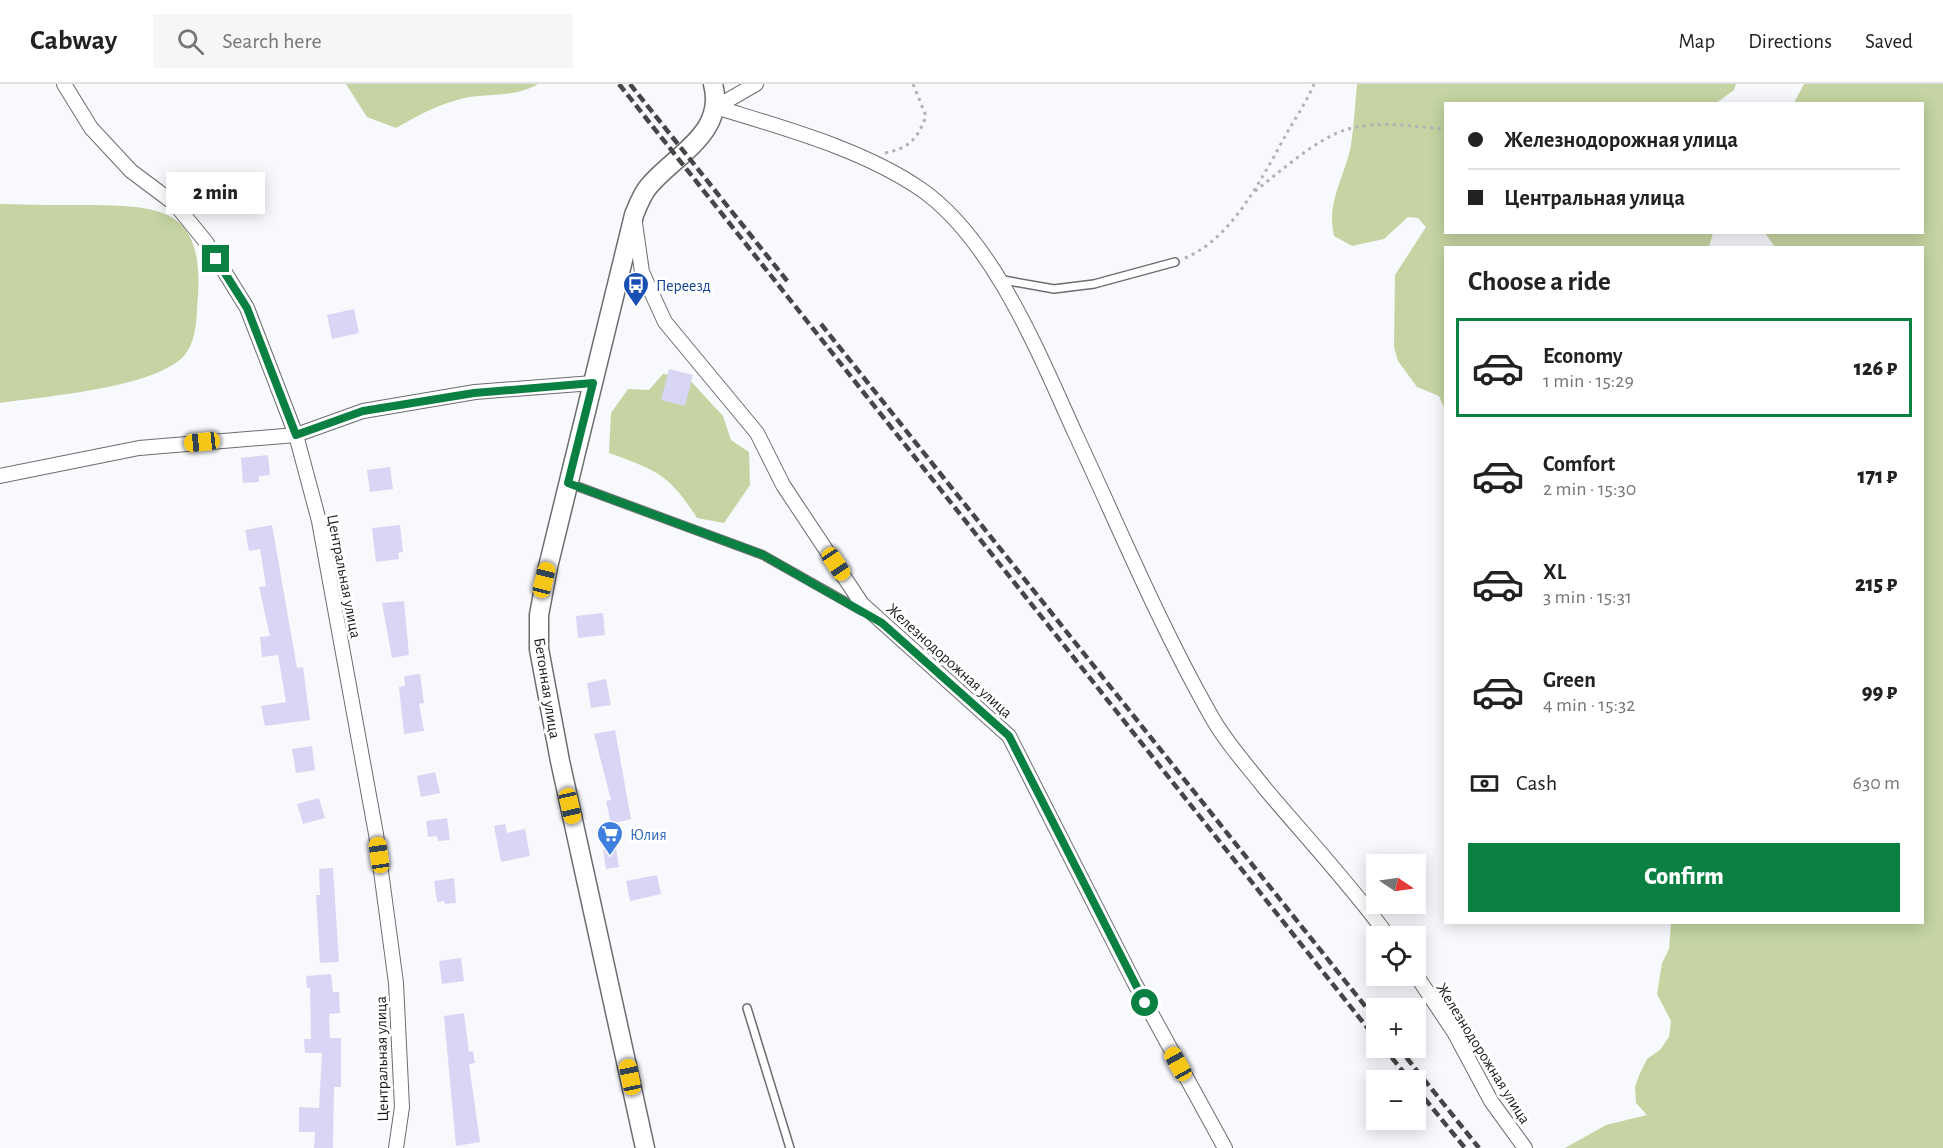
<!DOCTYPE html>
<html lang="en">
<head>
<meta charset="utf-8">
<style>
	:root { --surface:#fff; --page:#f6f6f6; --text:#222; --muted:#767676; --line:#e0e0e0; --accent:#0b8043 }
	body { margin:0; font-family:"Alegreya Sans",sans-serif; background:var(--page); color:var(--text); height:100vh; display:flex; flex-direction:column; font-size:22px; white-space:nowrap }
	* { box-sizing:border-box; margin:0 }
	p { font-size:20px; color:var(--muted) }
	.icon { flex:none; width:33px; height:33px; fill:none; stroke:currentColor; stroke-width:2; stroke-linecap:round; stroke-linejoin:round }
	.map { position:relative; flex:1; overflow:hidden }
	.drawer { position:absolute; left:1444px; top:162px; width:480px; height:678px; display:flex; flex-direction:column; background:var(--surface); border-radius:0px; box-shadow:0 3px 15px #0003 }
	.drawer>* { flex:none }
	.guide { position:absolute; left:1444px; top:18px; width:480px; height:132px; border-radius:0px; box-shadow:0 3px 15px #0003; display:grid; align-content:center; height:132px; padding:0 24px; background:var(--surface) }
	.needle { width:39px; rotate:103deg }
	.buttons { position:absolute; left:1366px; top:770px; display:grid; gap:12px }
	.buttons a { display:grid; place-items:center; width:60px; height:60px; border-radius:0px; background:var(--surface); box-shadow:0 3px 15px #0003; font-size:30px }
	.end { position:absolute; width:27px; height:27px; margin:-14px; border:8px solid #0b8043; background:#fff; box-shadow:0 0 0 3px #fff }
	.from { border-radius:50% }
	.bubble { position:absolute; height:42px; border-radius:0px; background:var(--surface); box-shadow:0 3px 15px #0003; font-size:20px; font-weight:800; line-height:42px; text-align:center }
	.car { position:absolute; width:18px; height:36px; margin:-18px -9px; border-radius:8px; box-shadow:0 0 4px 2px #0007; background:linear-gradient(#f5c518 24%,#345 0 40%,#f5c518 0 76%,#345 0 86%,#f5c518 0) }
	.guide b { display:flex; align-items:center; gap:21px; height:57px; font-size:22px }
	.guide b+b { border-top:2px solid var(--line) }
	.guide i { width:15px; height:15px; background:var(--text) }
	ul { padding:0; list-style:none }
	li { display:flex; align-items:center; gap:18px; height:99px; margin:0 12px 9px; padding:0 12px; border:3px solid transparent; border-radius:0px }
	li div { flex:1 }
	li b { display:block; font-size:22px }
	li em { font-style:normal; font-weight:800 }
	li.current { border-color:var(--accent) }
	li>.icon { width:54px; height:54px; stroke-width:1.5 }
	h2 { padding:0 24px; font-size:27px; line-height:72px }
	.pay { display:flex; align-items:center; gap:15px; height:66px; padding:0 24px; font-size:22px }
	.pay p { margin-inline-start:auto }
	.action { display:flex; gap:12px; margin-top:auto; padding:12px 24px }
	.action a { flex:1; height:69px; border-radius:0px; background:var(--accent); color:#fff; font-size:24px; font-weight:800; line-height:69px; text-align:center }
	header { display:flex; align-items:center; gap:36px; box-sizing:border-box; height:84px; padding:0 30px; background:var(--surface); border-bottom:2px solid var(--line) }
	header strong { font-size:28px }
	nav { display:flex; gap:33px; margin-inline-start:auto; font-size:21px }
	.search { width:420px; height:54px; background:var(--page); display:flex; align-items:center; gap:15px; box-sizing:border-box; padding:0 21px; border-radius:0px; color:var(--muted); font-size:22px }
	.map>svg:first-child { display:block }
	.green { fill:#c5d4a2 }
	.building { fill:#d9d6f5 }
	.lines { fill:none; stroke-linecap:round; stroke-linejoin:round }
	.lane-casing { stroke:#6c6d6f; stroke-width:10 }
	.street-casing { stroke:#6c6d6f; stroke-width:16 }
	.secondary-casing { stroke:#6c6d6f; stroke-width:21 }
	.path { stroke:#b1b2b5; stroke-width:3; stroke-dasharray:3 4.5; stroke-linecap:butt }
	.lane { stroke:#fff; stroke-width:7 }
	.street { stroke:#fff; stroke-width:14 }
	.secondary { stroke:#fff; stroke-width:18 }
	.rail { stroke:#454647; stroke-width:4.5; stroke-dasharray:9 4.5; stroke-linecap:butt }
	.route { stroke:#0b8043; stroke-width:8 }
	.labels { text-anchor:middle; stroke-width:6; stroke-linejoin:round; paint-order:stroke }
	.transit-label { font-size:16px; fill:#164399; stroke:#fff; text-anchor:start }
	.street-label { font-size:16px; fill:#191a1b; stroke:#fff }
	.shop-label { font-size:16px; fill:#366cbe; stroke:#fff; text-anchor:start }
</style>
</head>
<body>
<header>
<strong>Cabway</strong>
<div class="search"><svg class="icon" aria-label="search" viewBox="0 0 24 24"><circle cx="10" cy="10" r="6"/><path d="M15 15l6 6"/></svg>Search here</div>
<nav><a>Map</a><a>Directions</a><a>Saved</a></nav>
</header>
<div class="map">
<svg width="1943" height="1064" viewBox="0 0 1943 1064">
	<rect width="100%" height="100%" fill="#f8f9fc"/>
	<g class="green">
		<path d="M346 0H538C519 12 492 10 469 13 443 18 418 31 396 44L367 33Z"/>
		<path d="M1357 0H1736L1734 6 1716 19 1446 20V148L1713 149 1709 163 1446 164V328L1439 312 1417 303 1398 277 1394 263 1395 191 1426 143 1418 134 1408 133 1384 155 1352 162 1334 152C1326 118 1345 93 1351 61 1354 41 1355 20 1357 0Z"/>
		<path d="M1804 0H1943V1064H1565L1606 1041 1647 1031 1636 1019 1635 1003 1640 989 1647 975 1660 966 1669 953 1671 937 1657 910 1662 879 1669 865 1671 839 1923 838V164L1775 163 1765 149 1923 148V20L1794 19Z"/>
		<path d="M0 120C31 121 61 121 92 121 163 122 203 126 198 211 196 234 198 264 177 278 140 305 47 312 0 319Z"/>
		<path d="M663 290 686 292 723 332 731 356 749 368 750 401 724 439 697 434C669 390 656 386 609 369L611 329 628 305 649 306Z"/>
	</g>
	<g class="building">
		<path d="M354 225 359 249 332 255 327 231Z"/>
		<path d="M669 285 693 291 685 322 661 316Z"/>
		<path d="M268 371 270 391 259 392V398L243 399 241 374Z"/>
		<path d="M390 383 393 405 370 408 367 386Z"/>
		<path d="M272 441 297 584 303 583 310 636 265 642 261 622 286 618 278 571 262 573 260 553 270 552 259 503 266 502 260 465 249 467 245 446Z"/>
		<path d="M400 441 403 468 398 469 399 475 376 478 372 444Z"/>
		<path d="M404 517 409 571 392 574 382 519Z"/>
		<path d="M603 529 605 551 578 554 576 532Z"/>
		<path d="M420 590 424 619 419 620 424 647 404 650 399 603 405 602 404 592Z"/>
		<path d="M606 595 611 621 591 624 587 599Z"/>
		<path d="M615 646 631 735 611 740 606 717 611 716 594 650Z"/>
		<path d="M312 662 315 686 296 689 292 665Z"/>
		<path d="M435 688 440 709 421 713 417 692Z"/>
		<path d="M319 714 325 734 303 740 297 720Z"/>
		<path d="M447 734 450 756 438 757 437 752 428 753 426 737Z"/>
		<path d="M505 740 507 749 525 745 530 772 501 778 494 742Z"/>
		<path d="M616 764 619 783 606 785 603 766Z"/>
		<path d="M333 784 339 878 320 879 316 811H320L319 785Z"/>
		<path d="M657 791 661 810 630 817 626 797Z"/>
		<path d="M454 794 456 819 445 820 444 817 437 818 434 797Z"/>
		<path d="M461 874 464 897 442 900 439 877Z"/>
		<path d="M331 890 333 908H339L340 929 329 930 330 954H341V1003H334L333 1064H314L315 1048H299V1023L319 1024 322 969H305L304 955H311L310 904H307L306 892Z"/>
		<path d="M464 929 469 968 473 967 475 979 469 980 480 1058 456 1062 444 932Z"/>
	</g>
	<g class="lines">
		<defs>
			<g id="lane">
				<path d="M998 195 1054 205 1094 200 1175 178"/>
				<path d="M571 400 763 471 862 527"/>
				<path d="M747 924 790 1064"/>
			</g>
			<g id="street">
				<path d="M64 0 91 44 131 87 175 120 206 158 247 224 296 351 319 437 376 750 396 899 402 1023 396 1064"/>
				<path d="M716 23C783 44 863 65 922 106 994 157 1039 270 1075 349 1119 443 1159 540 1210 630 1224 656 1245 679 1263 702 1304 751 1350 800 1388 852"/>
				<path d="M716 23 756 0"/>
				<path d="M635 139 642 188 665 238 757 349 783 401 862 520 1009 652 1134 898 1225 1064"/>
				<path d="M0 392 139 364 296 351 363 327 475 308 593 299"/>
				<path d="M1416 891 1454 948 1491 1017 1525 1064"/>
			</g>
			<path id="secondary" d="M645 1064 560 677 539 565V531L548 483 634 131C638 121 642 110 649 102 676 70 726 49 713 0"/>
		</defs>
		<use href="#lane" class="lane-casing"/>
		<use href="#street" class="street-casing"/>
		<use href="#secondary" class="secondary-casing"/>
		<g class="path">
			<path d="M885 69C910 64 918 54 926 32L913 0"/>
			<path d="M1255 107C1281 87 1317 54 1348 45 1379 36 1415 43 1446 45"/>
			<path d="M1185 174C1234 153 1262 93 1287 49 1296 33 1307 17 1314 0"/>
		</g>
		<use href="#lane" class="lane"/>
		<use href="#street" class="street"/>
		<use href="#secondary" class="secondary"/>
		<g class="rail">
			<path d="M619 0 1377 956"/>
			<path d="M630 0 788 198"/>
			<path d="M821 240 1377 937"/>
			<path d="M1383 963 1410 996"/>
			<path d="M1398 963 1479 1064"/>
			<path d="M1416 1004 1465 1064"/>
		</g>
	</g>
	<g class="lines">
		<path class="route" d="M216 175 247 224 296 351 363 327 474 309 593 299 568 399 763 471 882 539 1009 652 1145 919"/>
	</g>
	<defs>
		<symbol id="bus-pin" viewBox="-11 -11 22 30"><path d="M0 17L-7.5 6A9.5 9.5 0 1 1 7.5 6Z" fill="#1a4fb4" stroke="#fff"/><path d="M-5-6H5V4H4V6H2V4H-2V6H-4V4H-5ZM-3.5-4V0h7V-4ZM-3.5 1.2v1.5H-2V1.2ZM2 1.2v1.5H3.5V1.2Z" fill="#fff"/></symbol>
		<symbol id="supermarket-pin" viewBox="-11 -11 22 30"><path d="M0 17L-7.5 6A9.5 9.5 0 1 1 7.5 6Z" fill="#3f7fe0" stroke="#fff"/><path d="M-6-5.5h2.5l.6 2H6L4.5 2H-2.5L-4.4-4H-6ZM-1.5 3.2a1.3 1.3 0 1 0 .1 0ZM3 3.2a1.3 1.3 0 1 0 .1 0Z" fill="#fff"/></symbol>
	</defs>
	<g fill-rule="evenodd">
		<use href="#bus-pin" x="621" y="186" width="30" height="40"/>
		<use href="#supermarket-pin" x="595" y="735" width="30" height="40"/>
	</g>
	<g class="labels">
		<g class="transit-label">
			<text x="656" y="207">Переезд</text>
		</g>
		<g class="street-label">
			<text transform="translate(345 492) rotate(79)" y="6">Центральная улица</text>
			<text transform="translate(950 576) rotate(42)" y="6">Железнодорожная улица</text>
			<text transform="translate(548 604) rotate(81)" y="6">Бетонная улица</text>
			<text transform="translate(1484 969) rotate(58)" y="6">Железнодорожная улица</text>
			<text transform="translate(381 975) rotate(-91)" y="6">Центральная улица</text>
		</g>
		<g class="shop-label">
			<text x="630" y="756">Юлия</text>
		</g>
	</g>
</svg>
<div class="buttons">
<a><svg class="needle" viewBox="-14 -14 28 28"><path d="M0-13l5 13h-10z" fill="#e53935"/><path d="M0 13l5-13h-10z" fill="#767676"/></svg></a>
<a><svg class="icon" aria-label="locate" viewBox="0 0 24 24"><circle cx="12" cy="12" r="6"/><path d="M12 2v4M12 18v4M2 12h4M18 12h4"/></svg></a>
<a>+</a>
<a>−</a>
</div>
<i class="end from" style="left:1145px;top:919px"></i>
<i class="end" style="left:216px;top:175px"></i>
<div class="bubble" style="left:166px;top:88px;width:99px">2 min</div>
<i class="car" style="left:202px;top:358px;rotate:264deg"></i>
<i class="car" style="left:836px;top:480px;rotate:146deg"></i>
<i class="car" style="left:544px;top:496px;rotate:14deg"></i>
<i class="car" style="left:570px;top:722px;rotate:167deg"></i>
<i class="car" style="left:379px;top:771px;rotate:352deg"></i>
<i class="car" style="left:1178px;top:980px;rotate:331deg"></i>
<i class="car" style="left:630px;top:993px;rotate:348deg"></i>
<div class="guide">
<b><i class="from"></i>Железнодорожная улица</b>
<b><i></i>Центральная улица</b>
</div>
<section class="drawer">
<h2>Choose a ride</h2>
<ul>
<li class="current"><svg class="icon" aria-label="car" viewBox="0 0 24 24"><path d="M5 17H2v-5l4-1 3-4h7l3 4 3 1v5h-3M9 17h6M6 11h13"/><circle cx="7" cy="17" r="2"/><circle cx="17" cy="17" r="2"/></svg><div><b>Economy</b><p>1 min · 15:29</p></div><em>126 ₽</em></li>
<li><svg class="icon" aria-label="car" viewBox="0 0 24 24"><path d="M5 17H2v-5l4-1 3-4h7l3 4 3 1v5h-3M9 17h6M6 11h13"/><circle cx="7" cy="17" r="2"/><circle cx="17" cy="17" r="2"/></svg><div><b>Comfort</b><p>2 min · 15:30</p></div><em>171 ₽</em></li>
<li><svg class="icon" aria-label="car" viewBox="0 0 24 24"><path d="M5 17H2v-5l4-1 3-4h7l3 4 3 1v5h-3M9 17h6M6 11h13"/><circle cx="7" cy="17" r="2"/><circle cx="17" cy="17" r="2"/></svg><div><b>XL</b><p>3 min · 15:31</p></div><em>215 ₽</em></li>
<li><svg class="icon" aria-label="car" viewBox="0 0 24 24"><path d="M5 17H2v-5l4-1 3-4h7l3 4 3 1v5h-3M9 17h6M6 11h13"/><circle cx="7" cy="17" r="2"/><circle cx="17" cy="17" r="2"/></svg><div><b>Green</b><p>4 min · 15:32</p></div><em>99 ₽</em></li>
</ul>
<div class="pay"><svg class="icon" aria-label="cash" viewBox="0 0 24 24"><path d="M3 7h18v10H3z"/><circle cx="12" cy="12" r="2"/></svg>Cash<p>630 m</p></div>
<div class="action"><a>Confirm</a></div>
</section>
</div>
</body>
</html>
